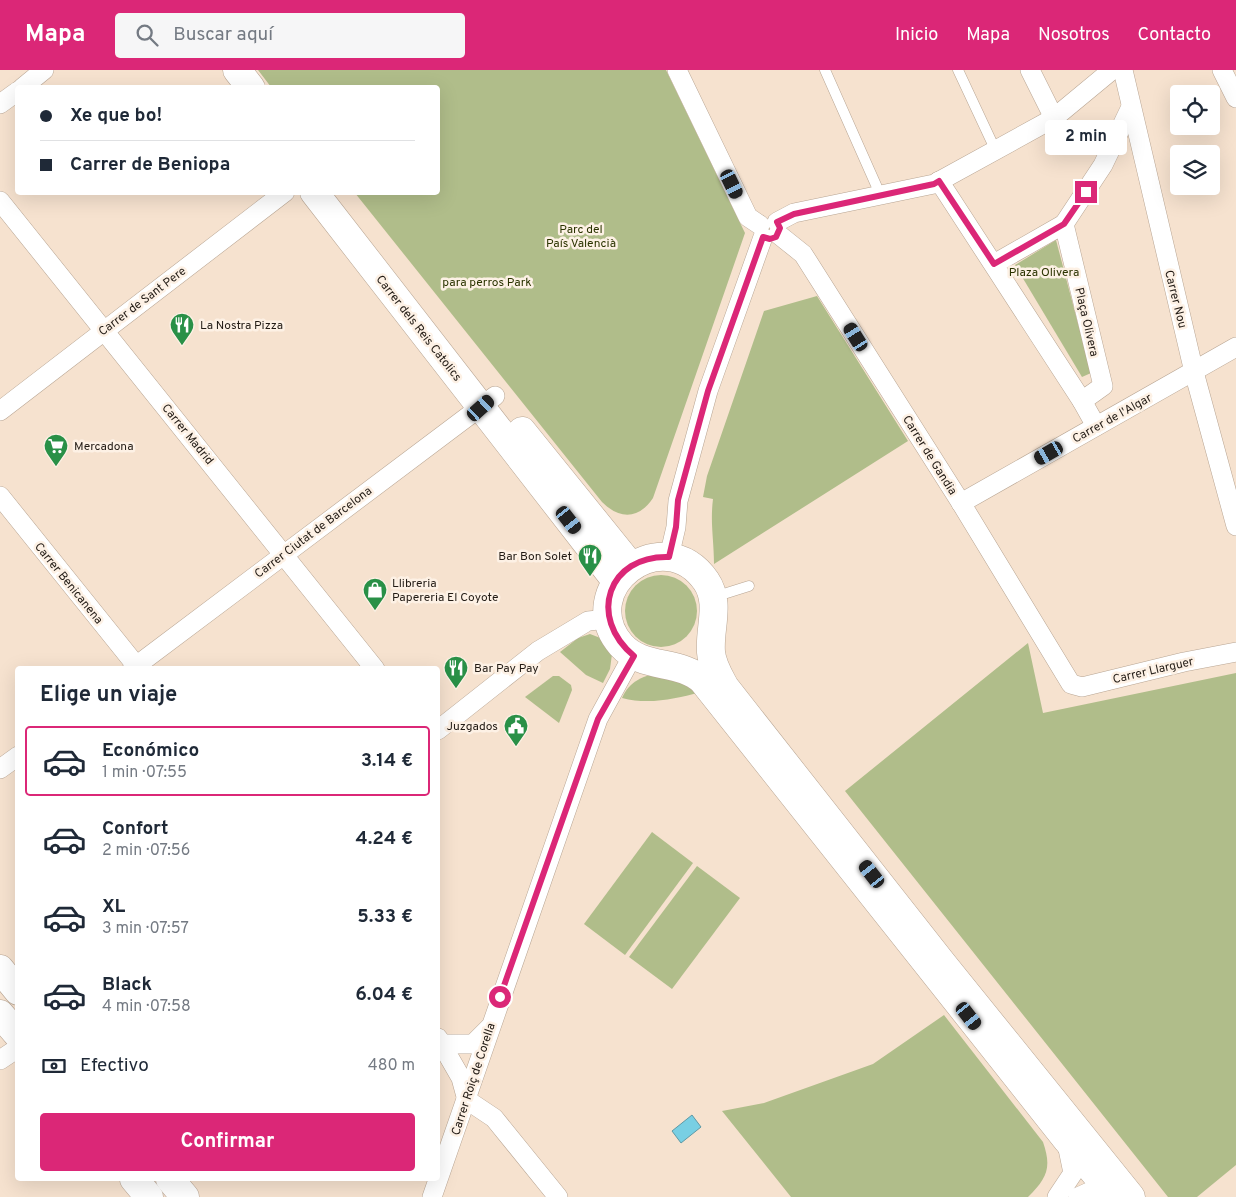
<!DOCTYPE html>
<html lang="es">
<head>
<meta charset="utf-8">
<style>
	:root { --surface:#fff; --page:#f6f6f7; --text:#1f2937; --muted:#747a83; --line:#e0e1e3; --accent:#db2777 }
	body { margin:0; font-family:Overpass,sans-serif; background:var(--page); color:var(--text); height:100vh; display:flex; flex-direction:column; font-size:19px; white-space:nowrap }
	* { box-sizing:border-box; margin:0 }
	p { font-size:16px; color:var(--muted) }
	.icon { flex:none; width:28px; height:28px; fill:none; stroke:currentColor; stroke-width:2; stroke-linecap:round; stroke-linejoin:round }
	.map { position:relative; flex:1; overflow:hidden }
	.details { position:absolute; left:15px; top:596px; width:425px; height:515px; display:flex; flex-direction:column; background:var(--surface); border-radius:5px; box-shadow:0 5px 20px #0002 }
	.details>* { flex:none }
	.guide { position:absolute; left:15px; top:15px; width:425px; height:110px; border-radius:5px; box-shadow:0 5px 20px #0002; display:grid; align-content:center; height:110px; padding:0 25px; background:var(--surface) }
	.buttons { position:absolute; left:1170px; top:15px; display:grid; gap:10px }
	.buttons a { display:grid; place-items:center; width:50px; height:50px; border-radius:5px; background:var(--surface); box-shadow:0 5px 20px #0002; font-size:25px }
	.end { position:absolute; width:22px; height:22px; margin:-11px; border:6px solid #db2777; background:#fff; box-shadow:0 0 0 2px #fff }
	.from { border-radius:50% }
	.bubble { position:absolute; height:35px; border-radius:5px; background:var(--surface); box-shadow:0 5px 20px #0002; font-size:16px; font-weight:700; line-height:35px; text-align:center }
	.car { position:absolute; width:15px; height:30px; margin:-15px -8px; border-radius:6px; box-shadow:0 0 4px 1px #0007; background:linear-gradient(#222 24%,#8ab4d8 0 40%,#222 0 76%,#8ab4d8 0 86%,#222 0) }
	.guide b { display:flex; align-items:center; gap:18px; height:48px; font-size:19px }
	.guide b+b { border-top:1px solid var(--line) }
	.guide i { width:12px; height:12px; background:var(--text) }
	ul { padding:0; list-style:none }
	li { display:flex; align-items:center; gap:15px; height:70px; margin:0 10px 8px; padding:0 15px; border:2px solid transparent; border-radius:5px }
	li div { flex:1 }
	li b { display:block; font-size:19px }
	li em { font-style:normal; font-weight:700 }
	li.current { border-color:var(--accent) }
	li>.icon { width:45px; height:45px; stroke-width:1.5 }
	h2 { padding:0 25px; font-size:22px; line-height:60px }
	.pay { display:flex; align-items:center; gap:12px; height:55px; padding:0 25px; font-size:19px }
	.pay p { margin-inline-start:auto }
	.button { display:flex; gap:10px; margin-top:auto; padding:10px 25px }
	.button a { flex:1; height:58px; border-radius:5px; background:var(--accent); color:#fff; font-size:20px; font-weight:700; line-height:58px; text-align:center }
	header { display:flex; align-items:center; gap:30px; box-sizing:border-box; height:70px; padding:0 25px; background:var(--accent); color:#fff }
	header strong { font-size:24px }
	nav { display:flex; gap:28px; margin-inline-start:auto; font-size:18px }
	.search { width:350px; height:45px; background:var(--page); display:flex; align-items:center; gap:12px; box-sizing:border-box; padding:0 18px; border-radius:5px; color:var(--muted); font-size:19px }
	.map>svg:first-child { display:block }
	.green { fill:#b0bd8a }
	.water { fill:#78cfe3; stroke:#5e99a5 }
	.lines { fill:none; stroke-linecap:round; stroke-linejoin:round }
	.lane-casing { stroke:#b8a593; stroke-width:11 }
	.street-casing { stroke:#b8a593; stroke-width:20 }
	.secondary-casing { stroke:#b8a593; stroke-width:29 }
	.lane { stroke:#fff; stroke-width:10 }
	.street { stroke:#fff; stroke-width:19 }
	.secondary { stroke:#fff; stroke-width:28 }
	.route { stroke:#db2777; stroke-width:6 }
	.labels { text-anchor:middle; stroke-width:5; stroke-linejoin:round; paint-order:stroke }
	.park-label { font-size:12px; fill:#2b3401; stroke:#fdf1e5 }
	.street-label { font-size:12px; fill:#221b15; stroke:#fdf1e5 }
	.poi-label { font-size:12px; fill:#221b15; stroke:#fdf1e5; text-anchor:start }
</style>
</head>
<body>
<header>
<strong>Mapa</strong>
<div class="search"><svg class="icon" aria-label="search" viewBox="0 0 24 24"><circle cx="10" cy="10" r="6"/><path d="M15 15l6 6"/></svg>Buscar aquí</div>
<nav><a>Inicio</a><a>Mapa</a><a>Nosotros</a><a>Contacto</a></nav>
</header>
<div class="map">
<svg width="1236" height="1127" viewBox="0 0 1236 1127">
	<rect width="100%" height="100%" fill="#f6e2cf"/>
	<g class="green">
		<path d="M258 0H666L745 163 653 428C639 449 620 450 602 432L355 123 438 122V18L271 17Z"/>
		<path d="M1056 170 1091 303 1082 307 1015 195Z"/>
		<path d="M817 226 908 371 714 494C714 470 710 453 713 429L703 427 707 406 764 241Z"/>
		<circle cx="661" cy="541" r="36"/>
		<path d="M590 564 603 569 612 584 610 599 603 613 586 605 560 582 578 568Z"/>
		<path d="M1028 573 1043 643 1236 603V1095L1197 1127H1168L845 721Z"/>
		<path d="M662 602 701 622C675 629 649 635 622 628 629 611 645 605 662 602Z"/>
		<path d="M553 606H559L571 615 572 620 559 653 525 627Z"/>
		<path d="M652 762 693 793 625 885 584 854Z"/>
		<path d="M697 796 740 828 672 919 629 887Z"/>
		<path d="M944 945 1043 1072C1052 1098 1047 1108 1028 1127H791L722 1041 764 1033 873 994Z"/>
	</g>
	<path class="water" d="M692 1045 701 1057 681 1073 672 1061Z"/>
	<g class="lines">
		<defs>
			<g id="lane">
				<path d="M825 0 880 124"/>
				<path d="M958 0 995 79"/>
				<path d="M714 527 749 516"/>
			</g>
			<g id="street">
				<path d="M677 0 748 147 760 155"/>
				<path d="M1030 0 1054 48"/>
				<path d="M1123 0 1194 302 1236 456"/>
				<path d="M1222 0 1236 28"/>
				<path d="M22 18 44 0"/>
				<path d="M0 34 18 21"/>
				<path d="M939 111 1082 331 1096 356"/>
				<path d="M0 131 375 599"/>
				<path d="M777 152 794 143 934 114 1054 48 1112 0"/>
				<path d="M1064 154 1103 95 1130 39"/>
				<path d="M778 164 803 184 961 433 1071 614 1082 617 1184 592 1236 582"/>
				<path d="M994 194 1064 154 1103 316 1082 331"/>
				<path d="M0 341 285 122"/>
				<path d="M0 426 139 599"/>
				<path d="M961 433 1236 277"/>
				<path d="M669 487 676 457 678 431 708 321 763 167"/>
				<path d="M132 599 495 326"/>
				<path d="M438 660 538 581 588 551 609 549"/>
				<path d="M0 699 18 686"/>
				<path d="M438 968 461 1008 467 1030 494 1048 558 1127"/>
				<path d="M442 974H473L489 958"/>
				<path d="M0 990 18 978"/>
				<path d="M432 1127 598 649 633 585"/>
				<path d="M1057 1127 1073 1103 1067 1074"/>
				<path d="M1078 1127 1089 1122 1112 1127"/>
			</g>
			<g id="secondary">
				<path d="M237 0 251 18"/>
				<path d="M314 122 616 511"/>
				<path d="M522 361 631 496"/>
				<path d="M0 899 18 921"/>
				<path d="M0 944 18 965"/>
				<path d="M134 1109 149 1127"/>
				<path d="M170 1109 185 1127"/>
				<path d="M1115 1127 1067 1070 703 611C680 589 643 600 621 575 573 519 663 449 706 511 721 533 709 558 711 582 712 595 719 606 725 617L942 893 1131 1127"/>
			</g>
		</defs>
		<use href="#lane" class="lane-casing"/>
		<use href="#street" class="street-casing"/>
		<use href="#secondary" class="secondary-casing"/>
		<use href="#lane" class="lane"/>
		<use href="#street" class="street"/>
		<use href="#secondary" class="secondary"/>
	</g>
	<g class="lines">
		<path class="route" d="M500 927 598 649 634 586C587 547 608 485 669 487L676 457 678 430 708 321 763 167 770 169 776 167 780 158 777 152 794 144 934 114 939 111 994 194 1064 154 1086 122"/>
	</g>
	<defs>
		<symbol id="restaurant-pin" viewBox="-11 -11 22 30"><path d="M0 17L-7.5 6A9.5 9.5 0 1 1 7.5 6Z" fill="#299047" stroke="#fdf1e5"/><path d="M-5-6h1v4h1v-4h1v4h1v-4h1v5L-1.5 .5V6h-2V.5L-5-1ZM5-6V6H3V1.5H1.5Q1.5-4 5-6Z" fill="#fff"/></symbol>
		<symbol id="supermarket-pin" viewBox="-11 -11 22 30"><path d="M0 17L-7.5 6A9.5 9.5 0 1 1 7.5 6Z" fill="#299047" stroke="#fdf1e5"/><path d="M-6-5.5h2.5l.6 2H6L4.5 2H-2.5L-4.4-4H-6ZM-1.5 3.2a1.3 1.3 0 1 0 .1 0ZM3 3.2a1.3 1.3 0 1 0 .1 0Z" fill="#fff"/></symbol>
		<symbol id="shop-pin" viewBox="-11 -11 22 30"><path d="M0 17L-7.5 6A9.5 9.5 0 1 1 7.5 6Z" fill="#299047" stroke="#fdf1e5"/><path d="M-5-2.5h2.3a2.7 3.5 0 0 1 5.4 0H5L5.5 6h-11ZM-1.5-2.5h3a1.5 2.3 0 0 0-3 0Z" fill="#fff"/></symbol>
		<symbol id="civic-pin" viewBox="-11 -11 22 30"><path d="M0 17L-7.5 6A9.5 9.5 0 1 1 7.5 6Z" fill="#299047" stroke="#fdf1e5"/><path d="M-.6-6.5H3V-4.5H.6V-3L4-1V1h2V6H-6V1h2V-1L-.6-3ZM-1.2 2.5V6h2.4V2.5Z" fill="#fff"/></symbol>
	</defs>
	<g fill-rule="evenodd">
		<use href="#restaurant-pin" x="168" y="241" width="28" height="38"/>
		<use href="#supermarket-pin" x="42" y="362" width="28" height="38"/>
		<use href="#restaurant-pin" x="576" y="472" width="28" height="38"/>
		<use href="#shop-pin" x="361" y="506" width="28" height="38"/>
		<use href="#restaurant-pin" x="442" y="584" width="28" height="38"/>
		<use href="#civic-pin" x="502" y="642" width="28" height="38"/>
	</g>
	<g class="labels">
		<g class="park-label">
			<text x="581" y="163">Parc del<tspan x="581" dy="14">País Valencià</tspan></text>
			<text x="1044" y="206">Plaza Olivera</text>
			<text x="487" y="216">para perros Park</text>
		</g>
		<g class="street-label">
			<text transform="translate(1176 229) rotate(76)" y="4">Carrer Nou</text>
			<text transform="translate(142 231) rotate(-37)" y="4">Carrer de Sant Pere</text>
			<text transform="translate(1087 252) rotate(77)" y="4">Plaça Olivera</text>
			<text transform="translate(419 258) rotate(52)" y="4">Carrer dels Reis Catolics</text>
			<text transform="translate(1112 348) rotate(-29)" y="4">Carrer de l'Algar</text>
			<text transform="translate(188 364) rotate(51)" y="4">Carrer Madrid</text>
			<text transform="translate(930 385) rotate(58)" y="4">Carrer de Gandia</text>
			<text transform="translate(313 462) rotate(-37)" y="4">Carrer Ciutat de Barcelona</text>
			<text transform="translate(69 513) rotate(51)" y="4">Carrer Benicanena</text>
			<text transform="translate(1153 600) rotate(-13)" y="4">Carrer Llarguer</text>
			<text transform="translate(473 1009) rotate(-72)" y="4">Carrer Roiç de Corella</text>
		</g>
		<g class="poi-label">
			<text x="200" y="259">La Nostra Pizza</text>
			<text x="74" y="380">Mercadona</text>
			<text x="572" y="490" text-anchor="end">Bar Bon Solet</text>
			<text x="392" y="517">Llibreria<tspan x="392" dy="14">Papereria El Coyote</tspan></text>
			<text x="474" y="602">Bar Pay Pay</text>
			<text x="498" y="660" text-anchor="end">Juzgados</text>
		</g>
	</g>
</svg>
<div class="buttons">
<a><svg class="icon" aria-label="locate" viewBox="0 0 24 24"><circle cx="12" cy="12" r="6"/><path d="M12 2v4M12 18v4M2 12h4M18 12h4"/></svg></a>
<a><svg class="icon" aria-label="layers" viewBox="0 0 24 24"><path d="M12 4l9 5-9 5-9-5zM3 14l9 5 9-5"/></svg></a>
</div>
<i class="end from" style="left:500px;top:927px"></i>
<i class="end" style="left:1086px;top:122px"></i>
<div class="bubble" style="left:1045px;top:50px;width:82px">2 min</div>
<i class="car" style="left:732px;top:114px;rotate:154deg"></i>
<i class="car" style="left:856px;top:267px;rotate:328deg"></i>
<i class="car" style="left:481px;top:338px;rotate:48deg"></i>
<i class="car" style="left:1049px;top:383px;rotate:240deg"></i>
<i class="car" style="left:569px;top:450px;rotate:142deg"></i>
<i class="car" style="left:872px;top:804px;rotate:322deg"></i>
<i class="car" style="left:969px;top:946px;rotate:142deg"></i>
<div class="guide">
<b><i class="from"></i>Xe que bo!</b>
<b><i></i>Carrer de Beniopa</b>
</div>
<section class="details">
<h2>Elige un viaje</h2>
<ul>
<li class="current"><svg class="icon" aria-label="car" viewBox="0 0 24 24"><path d="M5 17H2v-5l4-1 3-4h7l3 4 3 1v5h-3M9 17h6M6 11h13"/><circle cx="7" cy="17" r="2"/><circle cx="17" cy="17" r="2"/></svg><div><b>Económico</b><p>1 min · 07:55</p></div><em>3.14 €</em></li>
<li><svg class="icon" aria-label="car" viewBox="0 0 24 24"><path d="M5 17H2v-5l4-1 3-4h7l3 4 3 1v5h-3M9 17h6M6 11h13"/><circle cx="7" cy="17" r="2"/><circle cx="17" cy="17" r="2"/></svg><div><b>Confort</b><p>2 min · 07:56</p></div><em>4.24 €</em></li>
<li><svg class="icon" aria-label="car" viewBox="0 0 24 24"><path d="M5 17H2v-5l4-1 3-4h7l3 4 3 1v5h-3M9 17h6M6 11h13"/><circle cx="7" cy="17" r="2"/><circle cx="17" cy="17" r="2"/></svg><div><b>XL</b><p>3 min · 07:57</p></div><em>5.33 €</em></li>
<li><svg class="icon" aria-label="car" viewBox="0 0 24 24"><path d="M5 17H2v-5l4-1 3-4h7l3 4 3 1v5h-3M9 17h6M6 11h13"/><circle cx="7" cy="17" r="2"/><circle cx="17" cy="17" r="2"/></svg><div><b>Black</b><p>4 min · 07:58</p></div><em>6.04 €</em></li>
</ul>
<div class="pay"><svg class="icon" aria-label="cash" viewBox="0 0 24 24"><path d="M3 7h18v10H3z"/><circle cx="12" cy="12" r="2"/></svg>Efectivo<p>480 m</p></div>
<div class="button"><a>Confirmar</a></div>
</section>
</div>
</body>
</html>
